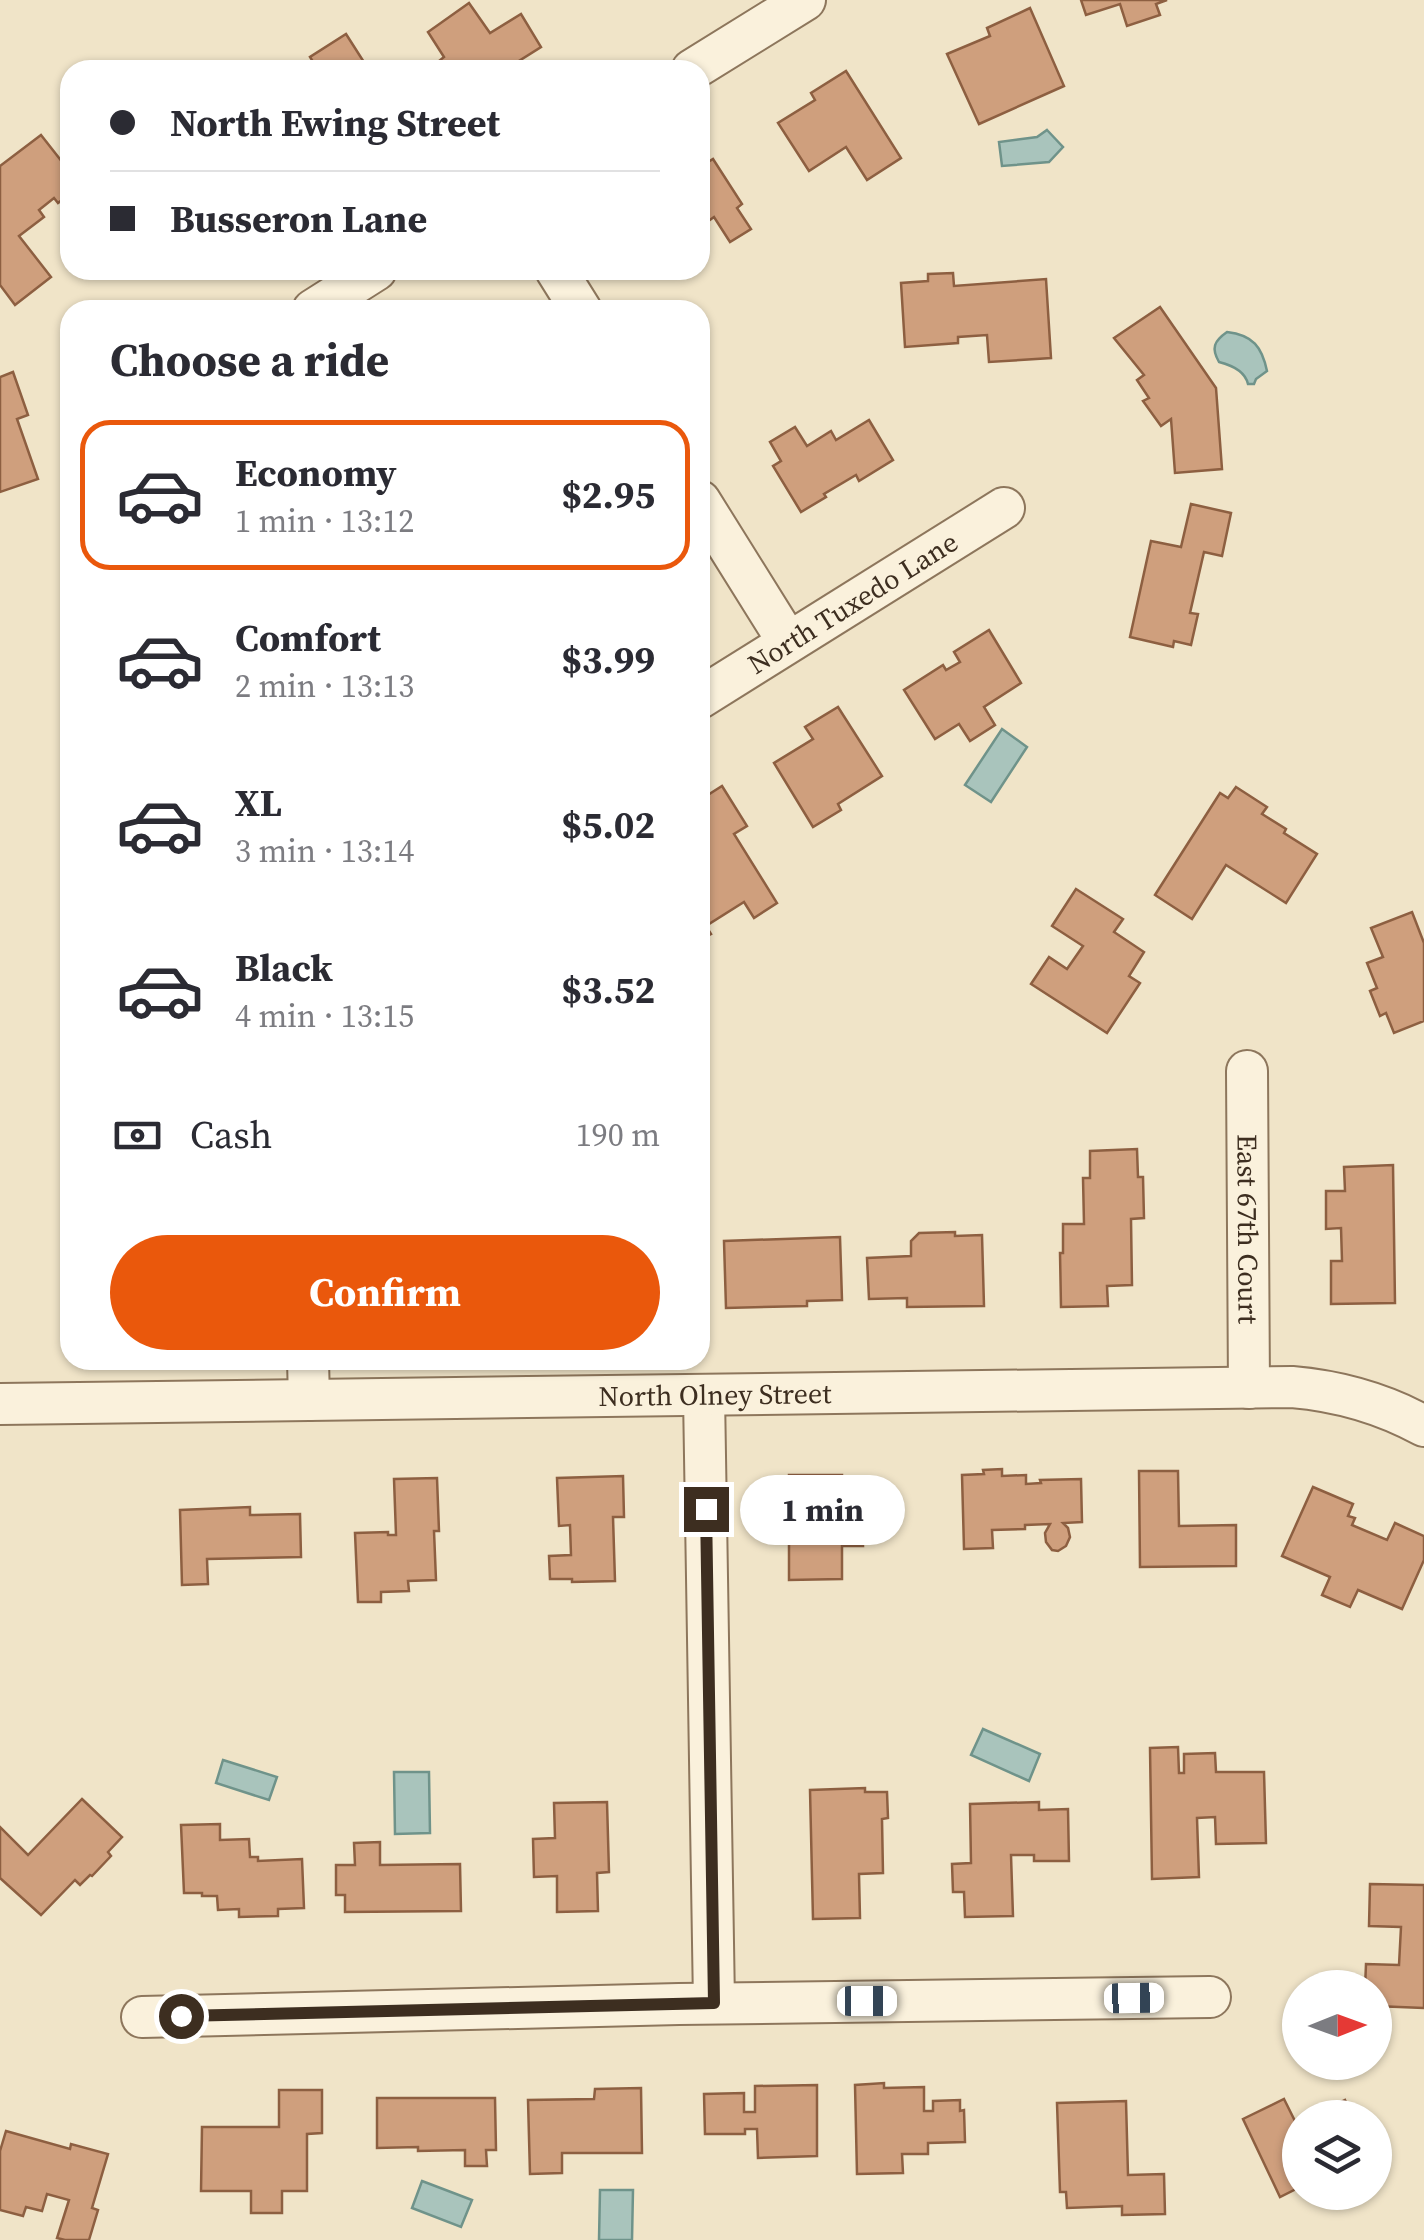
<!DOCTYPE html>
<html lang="en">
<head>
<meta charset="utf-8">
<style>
	:root { --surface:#fff; --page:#f2f2f3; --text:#2b2b33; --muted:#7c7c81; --line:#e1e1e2; --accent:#ea580c }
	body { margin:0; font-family:"Source Serif 4",serif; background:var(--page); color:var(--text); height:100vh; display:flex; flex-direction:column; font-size:38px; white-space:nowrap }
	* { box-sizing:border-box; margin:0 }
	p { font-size:32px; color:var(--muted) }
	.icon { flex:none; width:55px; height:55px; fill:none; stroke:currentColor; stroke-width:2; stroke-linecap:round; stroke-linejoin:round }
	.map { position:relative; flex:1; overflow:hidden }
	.details { position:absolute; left:60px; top:300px; width:650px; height:1070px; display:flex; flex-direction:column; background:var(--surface); border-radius:30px; box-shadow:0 2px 8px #0004 }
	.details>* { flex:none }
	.hud { position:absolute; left:60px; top:60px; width:650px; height:220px; border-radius:30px; box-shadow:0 2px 8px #0004; display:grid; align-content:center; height:220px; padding:0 50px; background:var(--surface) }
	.needle { width:65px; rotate:89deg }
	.tools { position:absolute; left:1282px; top:1970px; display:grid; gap:20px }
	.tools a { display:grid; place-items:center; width:110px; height:110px; border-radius:50%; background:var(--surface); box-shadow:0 2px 8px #0004; font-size:50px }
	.end { position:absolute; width:45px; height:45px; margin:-22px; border:12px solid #3d2e20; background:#fff; box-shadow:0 0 0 5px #fff }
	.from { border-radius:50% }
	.bubble { position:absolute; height:70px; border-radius:35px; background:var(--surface); box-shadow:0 2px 8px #0004; font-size:32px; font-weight:700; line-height:70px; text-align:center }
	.car { position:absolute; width:30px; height:60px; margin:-30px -15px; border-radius:12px; box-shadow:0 0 8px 2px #0007; background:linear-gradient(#fff 24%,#345 0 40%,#fff 0 76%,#345 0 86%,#fff 0) }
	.hud b { display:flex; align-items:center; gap:35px; height:95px; font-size:38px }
	.hud b+b { border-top:2px solid var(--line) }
	.hud i { width:25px; height:25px; background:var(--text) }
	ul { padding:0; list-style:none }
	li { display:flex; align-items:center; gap:30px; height:150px; margin:0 20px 15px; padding:0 30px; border:5px solid transparent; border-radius:30px }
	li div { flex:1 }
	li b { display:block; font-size:38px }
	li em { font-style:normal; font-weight:700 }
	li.current { border-color:var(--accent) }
	li>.icon { width:90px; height:90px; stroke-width:1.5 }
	h2 { padding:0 50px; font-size:45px; line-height:120px }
	.pay { display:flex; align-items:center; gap:25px; height:110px; padding:0 50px; font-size:38px }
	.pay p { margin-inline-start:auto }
	.cta { display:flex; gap:20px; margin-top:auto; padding:20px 50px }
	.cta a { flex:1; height:115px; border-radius:60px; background:var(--accent); color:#fff; font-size:40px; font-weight:700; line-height:115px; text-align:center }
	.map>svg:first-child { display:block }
	.water { fill:#a9c4bc; stroke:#6f938a; stroke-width:2.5 }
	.building { fill:#cf9f7d; stroke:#8d5f41; stroke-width:2.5 }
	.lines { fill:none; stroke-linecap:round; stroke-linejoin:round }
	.minor-casing { stroke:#8d765c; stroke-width:44 }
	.minor { stroke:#faf1dc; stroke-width:40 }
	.route { stroke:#3d2e20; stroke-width:12 }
	.labels { text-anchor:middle; stroke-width:8; stroke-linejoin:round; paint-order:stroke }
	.street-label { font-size:28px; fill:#3d2e20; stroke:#f7eed8 }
</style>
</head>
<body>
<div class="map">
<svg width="1424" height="2240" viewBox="0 0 1424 2240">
	<rect width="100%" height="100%" fill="#f0e4c8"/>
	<g class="water">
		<path d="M1047 130 1063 147 1049 162 1002 166 999 142 1037 137Z"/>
		<path d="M1227 332C1253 335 1262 347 1267 371L1256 379 1254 384H1248C1245 371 1231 365 1219 362 1211 348 1214 341 1227 332Z"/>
		<path d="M1002 729 1027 747 991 802 965 785Z"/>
		<path d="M983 1729 1040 1754 1029 1781 971 1755Z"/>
		<path d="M223 1760 277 1777 269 1800 216 1783Z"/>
		<path d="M394 1772H429L430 1833 395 1834Z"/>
		<path d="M422 2181 472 2200 461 2227 412 2208Z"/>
		<path d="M600 2190H633L632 2240H599Z"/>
	</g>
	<g class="building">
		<path d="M1081 0H1167L1156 4 1160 15 1127 26 1120 4 1086 15Z"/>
		<path d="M469 3 490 33 521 14 541 47 511 66 513 70H444L439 61 444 57 428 32Z"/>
		<path d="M1030 8 1064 86 979 124 947 54 990 36 987 28Z"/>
		<path d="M346 34 369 70H318L310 57Z"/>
		<path d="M846 71 901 158 867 180 846 147 809 171 778 123 815 100 811 93Z"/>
		<path d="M41 135 70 172V194L58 203 54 198 39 210 44 217 19 236 51 277 15 305 0 285V166Z"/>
		<path d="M713 159 742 204 737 208 751 229 730 242 714 217 700 227V167Z"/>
		<path d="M953 273 954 286 1046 279 1051 358 989 362 987 335 958 337V343L905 347 901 283 928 281V274Z"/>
		<path d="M1160 307 1216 388 1222 469 1175 473 1171 419 1161 426 1143 401 1149 398 1137 380 1144 375 1114 338Z"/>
		<path d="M13 372 28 415 17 419 38 479 0 492V377Z"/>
		<path d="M869 420 893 460 859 481 856 475 824 494 826 497 801 512 773 466 781 461 770 442 795 427 807 446 831 431 836 440Z"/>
		<path d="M1191 504 1231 513 1222 556 1204 552 1190 613 1198 614 1191 645 1174 641 1173 647 1130 637 1151 541 1181 547Z"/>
		<path d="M989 630 1021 683 984 707 995 725 970 741 959 724 935 739 904 690 943 665 946 670 960 662 954 652Z"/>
		<path d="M838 707 882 776 838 804 841 810 813 827 774 763 813 739 805 727Z"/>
		<path d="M722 786 747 826 734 834 777 903 754 918 744 902 706 926 711 934 700 940V858L708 853 700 840V800Z"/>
		<path d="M1236 787 1267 807 1262 814 1286 829 1284 833 1317 854 1286 903 1226 865 1192 919 1155 895 1220 793 1228 798Z"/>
		<path d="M1076 889 1123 919 1114 932 1144 952 1129 976 1140 983 1107 1033 1031 984 1049 957 1067 969 1083 946 1052 926Z"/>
		<path d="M1412 912 1424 943V1021L1394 1033 1386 1013 1380 1016 1370 991 1377 988 1367 963 1383 957 1371 928Z"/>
		<path d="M1137 1149 1138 1177H1143L1144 1218 1131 1219 1132 1285 1107 1286 1108 1306 1061 1307 1060 1253H1063V1224H1084L1083 1178H1090V1151Z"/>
		<path d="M1393 1165 1395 1303 1331 1304V1261H1342L1341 1228 1326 1229V1191H1345L1344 1167Z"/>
		<path d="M955 1232V1236L982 1235 984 1306 907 1307V1298L869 1299 867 1258 911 1256V1241L919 1233Z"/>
		<path d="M840 1237 842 1300 807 1301V1306L726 1308 724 1241Z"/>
		<path d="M1002 1469V1476L1026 1475V1484L1041 1483 1040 1480 1081 1479 1082 1522 1063 1523 1068 1528 1070 1537 1066 1546 1058 1551 1052 1550 1046 1542 1045 1533 1050 1524 1025 1525V1529L992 1530 993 1548 964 1549 962 1475 984 1474 983 1470Z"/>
		<path d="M1139 1471H1178L1179 1526 1236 1525V1566L1140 1567Z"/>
		<path d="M789 1475H842V1519H862L863 1546H842V1579L789 1580Z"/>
		<path d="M623 1476 624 1517H613L615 1581 572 1582V1579H550L549 1556 571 1555 570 1525 559 1526 557 1478Z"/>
		<path d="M437 1478 439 1531H434L436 1580 408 1581 409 1591 381 1592V1602H358L355 1533 388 1532V1535H396L394 1479Z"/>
		<path d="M1313 1487 1353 1504 1348 1516 1355 1518 1352 1525 1387 1540 1395 1523 1424 1536V1560L1402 1609 1358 1590 1350 1607 1322 1595 1330 1577 1282 1556Z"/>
		<path d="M250 1507V1515L300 1514 301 1557 207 1559 208 1584 182 1585 180 1510Z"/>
		<path d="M1178 1747 1179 1773H1184V1754L1215 1753 1216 1772H1264L1266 1843 1216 1844 1215 1817 1197 1818 1199 1877 1152 1879 1150 1748Z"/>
		<path d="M865 1788V1792H887L888 1818 882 1819 883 1873 859 1874 860 1918 813 1919 810 1790Z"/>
		<path d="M82 1799 122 1837 108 1852 111 1856 92 1876 90 1875 80 1885 75 1880 41 1915 0 1878V1827L28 1855Z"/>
		<path d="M607 1802 609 1872 597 1873 598 1911 557 1912V1876L534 1877 533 1839 555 1838 554 1803Z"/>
		<path d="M1039 1802V1810L1068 1809 1069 1861H1034V1855H1011L1013 1916 965 1917 964 1892H953L952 1864 971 1863 970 1804Z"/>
		<path d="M220 1824V1840L249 1839 250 1857H258V1861L302 1859 304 1908 278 1909V1916L239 1917V1909L218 1910 217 1896H202V1893H184L181 1825Z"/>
		<path d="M380 1842V1865L460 1864 461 1911 345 1912V1895H336V1865H355L354 1843Z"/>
		<path d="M1370 1884 1424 1885V2008L1375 2006V1988H1365L1366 1964 1399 1965 1401 1927 1369 1926Z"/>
		<path d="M884 2083V2088L924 2087V2111H933V2101L960 2100V2111L964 2110 965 2142 928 2143V2154H902L903 2173 857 2174 855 2085Z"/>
		<path d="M817 2085V2156L758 2158 757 2129H745V2134H705L704 2094 744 2093V2112H755V2086Z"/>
		<path d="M641 2088 642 2153H562V2173L530 2174 528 2100 594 2099 595 2089Z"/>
		<path d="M279 2090H322V2133L307 2134V2191H282V2213H251V2191H201L202 2127H279Z"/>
		<path d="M377 2098H495L496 2150H486L487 2166H465V2150L418 2151V2147L377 2148Z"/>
		<path d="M1284 2099 1296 2123 1300 2121V2187L1280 2197 1243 2119Z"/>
		<path d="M1345 2100 1353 2118H1308Z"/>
		<path d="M1126 2101 1128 2175 1164 2174 1165 2214 1122 2215V2206L1067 2208 1066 2192H1060L1057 2103Z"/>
		<path d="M6 2131 70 2149 71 2144 108 2154 92 2208 98 2210 89 2240H65L57 2238 69 2200 47 2194 42 2211 26 2207 23 2216 0 2210V2151Z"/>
	</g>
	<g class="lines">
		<defs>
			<g id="minor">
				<path d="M692 70 805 0"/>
				<path d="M556 270 581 310"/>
				<path d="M313 310 376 270"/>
				<path d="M700 501 788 642"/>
				<path id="s1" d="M700 698 1004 508"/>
				<path id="s2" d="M1247 1071 1249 1388"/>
				<path d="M308 1360 309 1400"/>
				<path d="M704 1395 714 2003"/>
				<path id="s3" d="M0 1404 1292 1387C1339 1391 1382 1403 1424 1426"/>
				<path d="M142 2017 679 2004 1210 1997"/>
			</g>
		</defs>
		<use href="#minor" class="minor-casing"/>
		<use href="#minor" class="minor"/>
	</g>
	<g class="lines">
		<path class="route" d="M181 2016 714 2003 706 1509"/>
	</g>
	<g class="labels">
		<g class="street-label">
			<text dy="10" stroke="none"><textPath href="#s1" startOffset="180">North Tuxedo Lane</textPath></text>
			<text dy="10" stroke="none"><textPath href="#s2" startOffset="158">East 67th Court</textPath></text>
			<text dy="10" stroke="none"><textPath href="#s3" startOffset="715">North Olney Street</textPath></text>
		</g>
	</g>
</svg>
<div class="tools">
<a><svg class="needle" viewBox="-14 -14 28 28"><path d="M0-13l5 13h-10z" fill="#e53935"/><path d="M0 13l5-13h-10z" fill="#7c7c81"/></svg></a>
<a><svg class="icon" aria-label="layers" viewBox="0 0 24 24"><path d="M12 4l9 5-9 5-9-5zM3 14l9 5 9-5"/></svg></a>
</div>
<i class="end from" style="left:181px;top:2016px"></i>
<i class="end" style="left:706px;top:1509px"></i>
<div class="bubble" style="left:740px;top:1475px;width:165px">1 min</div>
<i class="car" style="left:1134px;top:1998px;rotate:89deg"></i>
<i class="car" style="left:867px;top:2001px;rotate:90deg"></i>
<div class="hud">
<b><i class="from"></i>North Ewing Street</b>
<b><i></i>Busseron Lane</b>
</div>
<section class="details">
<h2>Choose a ride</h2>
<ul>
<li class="current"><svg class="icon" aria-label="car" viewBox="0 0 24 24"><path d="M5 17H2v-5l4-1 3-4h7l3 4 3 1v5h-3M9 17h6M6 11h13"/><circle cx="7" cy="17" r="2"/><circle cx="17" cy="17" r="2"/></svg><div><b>Economy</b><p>1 min · 13:12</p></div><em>$2.95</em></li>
<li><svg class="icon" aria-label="car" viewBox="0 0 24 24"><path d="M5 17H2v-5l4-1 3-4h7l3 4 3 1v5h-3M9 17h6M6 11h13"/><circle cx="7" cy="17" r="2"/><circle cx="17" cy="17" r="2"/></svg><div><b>Comfort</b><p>2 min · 13:13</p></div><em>$3.99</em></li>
<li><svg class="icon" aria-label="car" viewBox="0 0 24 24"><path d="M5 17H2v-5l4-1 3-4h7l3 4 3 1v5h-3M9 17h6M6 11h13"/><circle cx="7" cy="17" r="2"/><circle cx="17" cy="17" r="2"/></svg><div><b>XL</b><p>3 min · 13:14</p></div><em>$5.02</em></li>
<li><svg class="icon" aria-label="car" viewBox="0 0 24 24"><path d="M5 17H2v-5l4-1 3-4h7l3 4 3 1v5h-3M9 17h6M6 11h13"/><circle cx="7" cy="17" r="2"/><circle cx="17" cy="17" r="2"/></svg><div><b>Black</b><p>4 min · 13:15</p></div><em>$3.52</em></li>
</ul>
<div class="pay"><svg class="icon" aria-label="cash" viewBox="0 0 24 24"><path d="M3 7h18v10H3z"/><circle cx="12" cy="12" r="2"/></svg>Cash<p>190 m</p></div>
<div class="cta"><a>Confirm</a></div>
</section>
</div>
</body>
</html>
